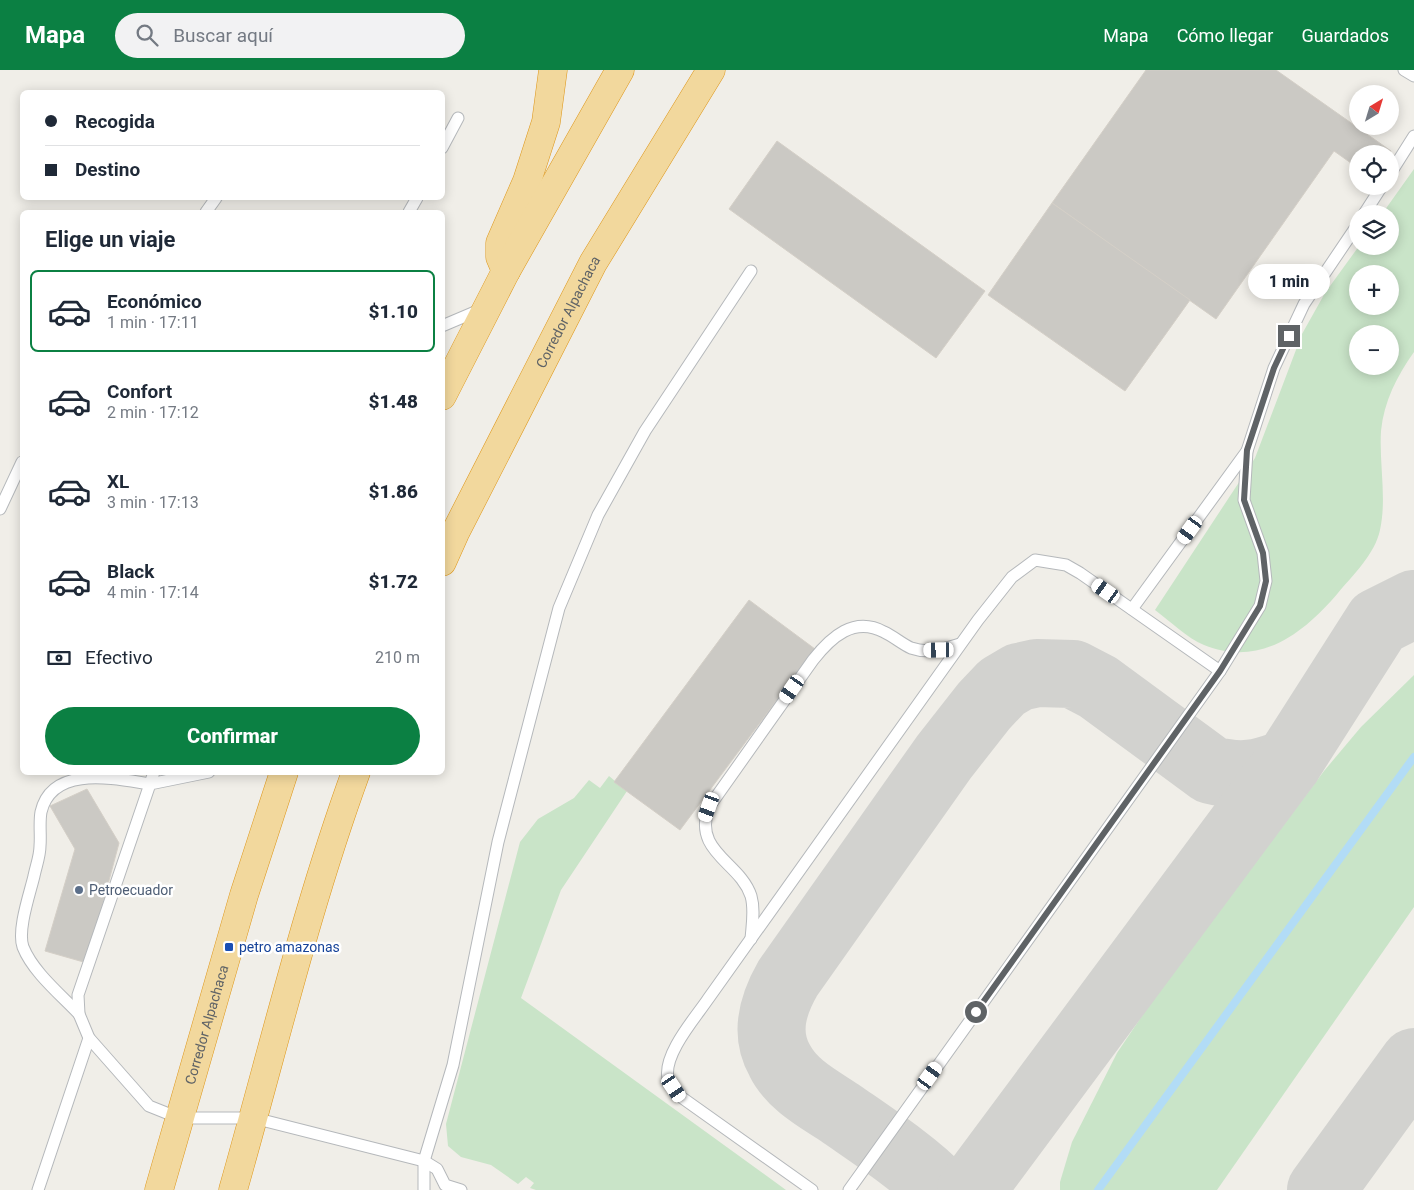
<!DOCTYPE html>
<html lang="es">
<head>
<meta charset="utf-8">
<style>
	:root { --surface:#fff; --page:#f2f2f3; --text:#1f2937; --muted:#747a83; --line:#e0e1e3; --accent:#0b8043 }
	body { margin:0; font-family:Roboto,sans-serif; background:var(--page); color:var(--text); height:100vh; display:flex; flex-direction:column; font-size:19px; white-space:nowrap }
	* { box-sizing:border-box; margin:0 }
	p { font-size:16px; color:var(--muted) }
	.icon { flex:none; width:28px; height:28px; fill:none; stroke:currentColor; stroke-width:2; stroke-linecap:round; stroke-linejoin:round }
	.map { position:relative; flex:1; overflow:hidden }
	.side { position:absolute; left:20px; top:140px; width:425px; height:565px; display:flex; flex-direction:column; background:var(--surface); border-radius:8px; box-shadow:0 2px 12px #0003 }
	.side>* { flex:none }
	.banner { position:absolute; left:20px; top:20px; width:425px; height:110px; border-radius:8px; box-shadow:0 2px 12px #0003; display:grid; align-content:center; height:110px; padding:0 25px; background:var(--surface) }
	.needle { width:32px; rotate:38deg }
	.fabs { position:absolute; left:1349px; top:15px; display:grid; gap:10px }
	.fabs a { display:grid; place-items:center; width:50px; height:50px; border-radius:50%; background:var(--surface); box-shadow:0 2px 12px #0003; font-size:25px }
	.end { position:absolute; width:22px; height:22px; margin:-11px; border:6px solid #5f6366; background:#fff; box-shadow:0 0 0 2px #fff }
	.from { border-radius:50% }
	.bubble { position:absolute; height:35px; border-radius:18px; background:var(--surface); box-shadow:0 2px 12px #0003; font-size:16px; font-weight:800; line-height:35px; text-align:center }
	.car { position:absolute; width:15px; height:30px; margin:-15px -8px; border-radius:6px; box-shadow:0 0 4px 1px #0007; background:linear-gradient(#fff 24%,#345 0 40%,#fff 0 76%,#345 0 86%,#fff 0) }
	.banner b { display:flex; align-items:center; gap:18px; height:48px; font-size:19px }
	.banner b+b { border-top:1px solid var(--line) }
	.banner i { width:12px; height:12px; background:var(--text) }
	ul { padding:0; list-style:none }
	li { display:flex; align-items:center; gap:15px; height:82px; margin:0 10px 8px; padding:0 15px; border:2px solid transparent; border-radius:8px }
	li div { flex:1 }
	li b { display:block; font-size:19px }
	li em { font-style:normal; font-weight:800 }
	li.current { border-color:var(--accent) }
	li>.icon { width:45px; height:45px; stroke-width:1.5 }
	h2 { padding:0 25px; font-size:22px; line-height:60px }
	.pay { display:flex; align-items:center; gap:12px; height:55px; padding:0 25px; font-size:19px }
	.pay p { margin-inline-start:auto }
	.button { display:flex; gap:10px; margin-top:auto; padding:10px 25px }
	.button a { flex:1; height:58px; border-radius:30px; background:var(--accent); color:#fff; font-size:20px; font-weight:800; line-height:58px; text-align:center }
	header { display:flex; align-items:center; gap:30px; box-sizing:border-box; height:70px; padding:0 25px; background:var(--accent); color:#fff }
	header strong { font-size:24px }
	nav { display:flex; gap:28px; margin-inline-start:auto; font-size:18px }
	.search { width:350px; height:45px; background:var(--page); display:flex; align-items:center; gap:12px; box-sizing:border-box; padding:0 18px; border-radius:28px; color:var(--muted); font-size:19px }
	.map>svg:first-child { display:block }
	.green { fill:#c9e4c8; fill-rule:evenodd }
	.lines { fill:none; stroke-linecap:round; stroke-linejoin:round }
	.stream { stroke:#b2dcf6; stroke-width:8 }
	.taxiway { stroke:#d2d2cf; stroke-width:68 }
	.building { fill:#cbc9c4; stroke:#d4cfc7 }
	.lane-casing { stroke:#b5b8bb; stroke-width:13 }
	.highway-casing { stroke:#de971a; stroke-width:29 }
	.lane { stroke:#fff; stroke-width:11 }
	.highway { stroke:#f2d89d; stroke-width:28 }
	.route { stroke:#5f6366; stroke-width:6 }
	.service-dot { fill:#5c6f8a; stroke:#fff; stroke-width:2 }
	.transit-dot { fill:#1a4fb4; stroke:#fff; stroke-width:2 }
	.labels { text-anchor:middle; stroke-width:5; stroke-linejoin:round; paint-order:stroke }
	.street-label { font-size:14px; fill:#5f6366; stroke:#fff }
	.service-label { font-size:14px; fill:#4e5e75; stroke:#fff; text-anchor:start }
	.transit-label { font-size:14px; fill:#164399; stroke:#fff; text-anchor:start }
</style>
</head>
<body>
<header>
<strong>Mapa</strong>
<div class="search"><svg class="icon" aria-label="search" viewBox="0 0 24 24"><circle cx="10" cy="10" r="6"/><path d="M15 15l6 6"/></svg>Buscar aquí</div>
<nav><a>Mapa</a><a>Cómo llegar</a><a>Guardados</a></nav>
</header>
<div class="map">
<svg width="1414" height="1120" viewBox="0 0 1414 1120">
	<rect width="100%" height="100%" fill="#f0eee8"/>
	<g class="green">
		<path d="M1414 99V282C1397 306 1384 331 1381 361 1379 394 1387 428 1380 460 1375 484 1353 505 1338 523 1304 563 1260 598 1204 575 1187 568 1170 551 1155 540L1255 388 1302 264 1325 223 1359 176H1390V144H1382ZM1358 204H1390V236H1358ZM1358 264H1390V296H1358Z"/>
		<path d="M1414 605V837L1217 1120H1060V1112L1072 1072 1117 983 1162 916 1324 701 1361 657Z"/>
		<path d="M609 706 627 721 561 820 521 928 786 1120H536L530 1118 534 1113 526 1107 518 1114 491 1095 461 1087 448 1076 446 1054 520 772 538 749 574 728 589 710 600 718Z"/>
	</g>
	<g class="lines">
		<path class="stream" d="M1098 1120 1414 687"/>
		<g class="taxiway">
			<path d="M940 1120C916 1094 870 1064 840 1043 819 1029 792 1015 780 991 764 963 773 934 788 908L944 687 984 636 1002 617 1019 607 1037 603 1073 604 1098 617 1211 700C1243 708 1258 704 1288 693"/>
			<path d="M971 1120 1288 693 1378 552 1414 534"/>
			<path d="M1321 1120 1414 992"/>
		</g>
	</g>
	<g class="building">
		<path d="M1146 0H1276L1391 81 1389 84H1358V98L1334 81 1216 249 1052 133Z"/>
		<path d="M777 71 985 221 936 288 729 139Z"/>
		<path d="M1052 133 1190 230 1125 321 988 225Z"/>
		<path d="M749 530 815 579 680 760 614 712Z"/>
		<path d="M87 719 119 773 87 893 45 881 75 779 50 736Z"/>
	</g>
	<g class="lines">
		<defs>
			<g id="lane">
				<path d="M1404 0 1414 6"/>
				<path d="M442 78 458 48"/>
				<path d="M1390 104 1414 66"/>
				<path d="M206 142 216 128"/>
				<path d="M409 142 417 128"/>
				<path d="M1364 144 1382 116"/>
				<path d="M442 256 482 239"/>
				<path d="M0 439 22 392"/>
				<path d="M1132 539 1247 381"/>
				<path d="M209 702 150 714 78 925 79 944 89 968 149 1036 179 1048H254L424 1091 437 1099 445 1115 461 1120"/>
				<path d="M751 869C752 855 755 840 751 826 740 792 692 782 709 737L813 590C831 567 854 546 884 562 893 566 902 574 911 578 928 584 944 579 960 574"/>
				<path d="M79 944C60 924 33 902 23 877 17 860 30 823 34 806 36 796 40 786 40 776 41 765 39 753 41 742 52 694 116 709 150 714L154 702"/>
				<path d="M38 1120 89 968"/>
				<path d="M424 1120V1091L453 995 498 772 559 538 598 445 645 361 751 201"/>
				<path d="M812 1120 681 1027C677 1022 669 1014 668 1008 663 984 696 947 708 929L978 550 1012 507 1035 490 1066 495 1080 503 1220 601"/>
				<path d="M849 1120 1220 601 1260 536 1266 511 1263 483 1244 430 1247 381 1274 298 1304 234 1358 154"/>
			</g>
			<g id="highway">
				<path d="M506 201 500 187V173L527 111 546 52 553 0"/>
				<path d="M442 326 506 201 620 0"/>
				<path id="s1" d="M442 492 455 463 593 193 711 0"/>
				<path id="s2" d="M159 1120 244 825 284 702"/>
				<path d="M233 1120C273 980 306 839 356 702"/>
			</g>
		</defs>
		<use href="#lane" class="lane-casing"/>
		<use href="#highway" class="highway-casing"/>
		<use href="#lane" class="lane"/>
		<use href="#highway" class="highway"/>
	</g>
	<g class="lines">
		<path class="route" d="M976 942 1220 601 1260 536 1266 511 1263 483 1244 430 1246 397 1247 380 1274 298 1289 266"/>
	</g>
	<circle class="service-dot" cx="79" cy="820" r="5"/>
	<rect class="transit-dot" x="224" y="872" width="10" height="10" rx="2.5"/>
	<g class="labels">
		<g class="street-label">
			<text dy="5" stroke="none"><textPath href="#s1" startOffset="280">Corredor Alpachaca</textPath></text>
			<text dy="5" stroke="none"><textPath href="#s2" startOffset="172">Corredor Alpachaca</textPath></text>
		</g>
		<g class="service-label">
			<text x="89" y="825">Petroecuador</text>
		</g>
		<g class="transit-label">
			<text x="239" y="882">petro amazonas</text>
		</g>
	</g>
</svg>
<div class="fabs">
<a><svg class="needle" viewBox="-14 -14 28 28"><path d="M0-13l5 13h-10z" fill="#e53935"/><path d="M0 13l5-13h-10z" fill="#747a83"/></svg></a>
<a><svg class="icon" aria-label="locate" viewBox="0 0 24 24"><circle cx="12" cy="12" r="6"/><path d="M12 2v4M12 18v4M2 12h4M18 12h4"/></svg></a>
<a><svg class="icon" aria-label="layers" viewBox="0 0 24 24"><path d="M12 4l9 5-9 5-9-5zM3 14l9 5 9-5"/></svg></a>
<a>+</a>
<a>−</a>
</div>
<i class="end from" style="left:976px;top:942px"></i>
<i class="end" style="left:1289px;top:266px"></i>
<div class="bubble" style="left:1248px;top:194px;width:82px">1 min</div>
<i class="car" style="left:1190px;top:460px;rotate:216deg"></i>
<i class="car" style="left:1106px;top:521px;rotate:305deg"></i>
<i class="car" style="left:939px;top:580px;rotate:269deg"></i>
<i class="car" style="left:792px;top:619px;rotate:215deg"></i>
<i class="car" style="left:709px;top:737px;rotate:200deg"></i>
<i class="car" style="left:930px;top:1006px;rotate:36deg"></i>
<i class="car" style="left:674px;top:1018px;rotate:146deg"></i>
<div class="banner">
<b><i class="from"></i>Recogida</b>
<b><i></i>Destino</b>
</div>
<section class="side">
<h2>Elige un viaje</h2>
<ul>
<li class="current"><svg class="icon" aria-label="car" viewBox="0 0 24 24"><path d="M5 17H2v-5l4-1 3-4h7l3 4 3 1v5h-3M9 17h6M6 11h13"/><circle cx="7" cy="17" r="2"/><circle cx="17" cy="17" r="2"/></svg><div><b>Económico</b><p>1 min · 17:11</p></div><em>$1.10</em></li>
<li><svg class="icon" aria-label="car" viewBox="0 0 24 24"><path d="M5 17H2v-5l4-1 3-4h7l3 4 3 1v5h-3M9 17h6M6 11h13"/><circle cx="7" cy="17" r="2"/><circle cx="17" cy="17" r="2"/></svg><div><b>Confort</b><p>2 min · 17:12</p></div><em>$1.48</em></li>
<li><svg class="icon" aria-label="car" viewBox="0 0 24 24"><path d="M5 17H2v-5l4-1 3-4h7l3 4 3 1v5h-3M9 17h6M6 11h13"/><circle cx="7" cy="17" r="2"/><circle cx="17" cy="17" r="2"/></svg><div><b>XL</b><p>3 min · 17:13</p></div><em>$1.86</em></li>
<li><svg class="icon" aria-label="car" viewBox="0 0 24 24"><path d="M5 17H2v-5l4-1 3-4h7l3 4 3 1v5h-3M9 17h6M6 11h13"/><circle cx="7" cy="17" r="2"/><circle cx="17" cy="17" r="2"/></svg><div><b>Black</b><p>4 min · 17:14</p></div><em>$1.72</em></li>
</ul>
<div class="pay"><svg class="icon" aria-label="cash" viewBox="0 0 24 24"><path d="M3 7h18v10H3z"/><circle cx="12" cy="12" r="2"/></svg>Efectivo<p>210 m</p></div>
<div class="button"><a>Confirmar</a></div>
</section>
</div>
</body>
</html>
